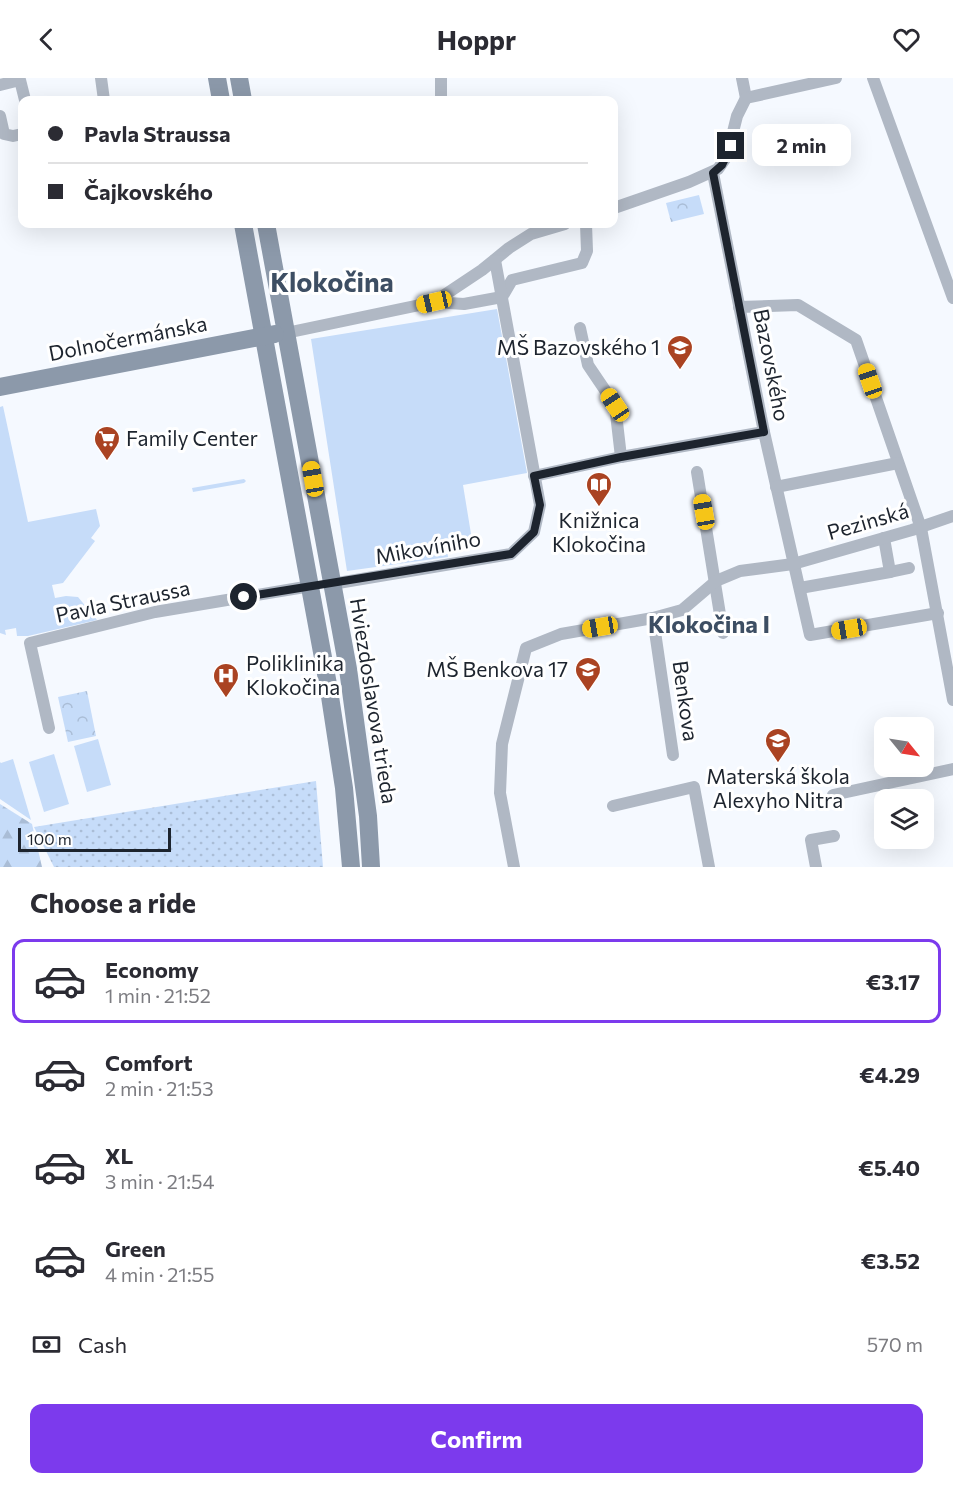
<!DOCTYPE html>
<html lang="en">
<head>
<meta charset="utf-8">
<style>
	:root { --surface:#fff; --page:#f7f7f7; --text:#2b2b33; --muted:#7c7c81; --line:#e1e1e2; --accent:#7c3aed }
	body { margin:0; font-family:Commissioner,sans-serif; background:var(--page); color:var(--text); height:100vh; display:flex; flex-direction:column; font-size:22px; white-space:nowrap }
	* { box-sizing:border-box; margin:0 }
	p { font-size:20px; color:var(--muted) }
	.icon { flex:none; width:33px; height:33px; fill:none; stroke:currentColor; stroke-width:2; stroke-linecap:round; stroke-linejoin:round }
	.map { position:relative; height:789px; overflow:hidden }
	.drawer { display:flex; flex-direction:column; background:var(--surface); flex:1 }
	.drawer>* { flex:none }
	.guide { position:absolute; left:18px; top:18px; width:600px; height:132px; border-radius:12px; box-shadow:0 6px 24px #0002; display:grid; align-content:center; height:132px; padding:0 30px; background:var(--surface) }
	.needle { width:39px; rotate:120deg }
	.tools { position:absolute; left:874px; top:639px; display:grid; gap:12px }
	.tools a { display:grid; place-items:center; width:60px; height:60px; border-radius:12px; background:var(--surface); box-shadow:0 6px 24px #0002; font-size:30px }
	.scale { position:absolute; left:18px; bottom:15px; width:153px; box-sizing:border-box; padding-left:6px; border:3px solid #1d242e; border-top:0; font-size:16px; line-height:21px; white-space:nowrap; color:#1d242e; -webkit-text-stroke:4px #fff; paint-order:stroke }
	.end { position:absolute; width:27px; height:27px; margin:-14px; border:8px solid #1d242e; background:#fff; box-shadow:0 0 0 3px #fff }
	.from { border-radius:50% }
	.bubble { position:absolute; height:42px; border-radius:12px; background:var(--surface); box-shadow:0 6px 24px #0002; font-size:20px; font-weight:700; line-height:42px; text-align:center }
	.car { position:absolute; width:18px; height:36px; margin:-18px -9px; border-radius:8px; box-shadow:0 0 4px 2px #0007; background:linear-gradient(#f5c518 24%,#345 0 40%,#f5c518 0 76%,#345 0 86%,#f5c518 0) }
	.guide b { display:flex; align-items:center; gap:21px; height:57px; font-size:22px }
	.guide b+b { border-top:2px solid var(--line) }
	.guide i { width:15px; height:15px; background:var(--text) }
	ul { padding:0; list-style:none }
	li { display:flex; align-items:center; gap:18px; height:84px; margin:0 12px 9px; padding:0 18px; border:3px solid transparent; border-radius:12px }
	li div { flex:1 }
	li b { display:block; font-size:22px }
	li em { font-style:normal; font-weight:700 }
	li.on { border-color:var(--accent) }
	li>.icon { width:54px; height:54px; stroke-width:1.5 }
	h2 { padding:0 30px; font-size:27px; line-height:72px }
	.pay { display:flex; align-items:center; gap:15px; height:66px; padding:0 30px; font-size:22px }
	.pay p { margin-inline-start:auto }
	.action { display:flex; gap:12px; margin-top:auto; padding:12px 30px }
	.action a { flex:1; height:69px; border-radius:12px; background:var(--accent); color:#fff; font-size:24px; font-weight:700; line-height:69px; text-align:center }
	header { display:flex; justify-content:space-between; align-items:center; height:78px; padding:0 30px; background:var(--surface); font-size:27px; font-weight:700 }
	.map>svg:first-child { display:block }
	.grass { fill:#c6dcf9 }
	.forest { fill:url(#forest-firs) }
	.park { fill:url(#park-crowns) }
	.garden { fill:url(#garden-dots) }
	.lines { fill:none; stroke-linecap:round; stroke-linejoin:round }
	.street { stroke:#b0b8c4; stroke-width:12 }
	.secondary { stroke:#8c99aa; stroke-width:18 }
	.route { stroke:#1d242e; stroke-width:8 }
	.labels { text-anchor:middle; stroke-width:6; stroke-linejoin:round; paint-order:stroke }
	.street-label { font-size:21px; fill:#1d242e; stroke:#fff }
	.poi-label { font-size:21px; fill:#1d242e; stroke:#fff; text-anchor:end }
	.quarter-label { font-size:24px; font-weight:bold; fill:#3d4e63; stroke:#fff }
	.district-label { font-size:27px; font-weight:bold; fill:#3d4e63; stroke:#fff }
</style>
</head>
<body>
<header><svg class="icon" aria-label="back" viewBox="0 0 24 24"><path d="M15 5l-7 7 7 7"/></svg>Hoppr<svg class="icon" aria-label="heart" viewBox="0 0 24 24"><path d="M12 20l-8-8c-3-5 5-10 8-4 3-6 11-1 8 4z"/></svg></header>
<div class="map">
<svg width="953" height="789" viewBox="0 0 953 789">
	<defs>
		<pattern id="forest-firs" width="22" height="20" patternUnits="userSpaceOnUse" patternTransform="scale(1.5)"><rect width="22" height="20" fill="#c6dcf9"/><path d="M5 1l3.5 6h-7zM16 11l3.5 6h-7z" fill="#aabdd6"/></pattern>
		<pattern id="park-crowns" width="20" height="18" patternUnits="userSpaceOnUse" patternTransform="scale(1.5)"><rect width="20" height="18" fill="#c6dcf9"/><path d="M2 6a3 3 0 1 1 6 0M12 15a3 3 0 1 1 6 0" fill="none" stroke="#aabdd6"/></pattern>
		<pattern id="garden-dots" width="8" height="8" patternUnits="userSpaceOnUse" patternTransform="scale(1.5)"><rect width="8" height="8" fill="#c6dcf9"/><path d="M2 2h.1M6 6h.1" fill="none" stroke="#aabdd6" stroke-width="1.8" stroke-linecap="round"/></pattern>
	</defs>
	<rect width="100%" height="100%" fill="#f5f9ff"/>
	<g class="grass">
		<path d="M497 231 527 395 463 407 472 462 447 471 448 479 347 493 311 261Z"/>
		<path d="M3 328 28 444 96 431 100 448 91 460 95 463 63 505 52 507 55 520 66 518 78 519 97 542 28 558H17L16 550 5 552 6 557 0 555V329Z"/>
		<path d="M244 401 246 403 244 405 193 414 192 410Z"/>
		<path d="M98 661 111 707 87 714 74 668Z"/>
		<path d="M54 676 69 726 44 734 29 684Z"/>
		<path d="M13 681 31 742 0 721V684L1 685Z"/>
	</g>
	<path class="forest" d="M0 726 32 746 42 789H0Z"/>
	<g class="park">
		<path d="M699 117 704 136 671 144 666 125Z"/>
		<path d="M87 613 96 658 68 664 58 619Z"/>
	</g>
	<path class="garden" d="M316 703 323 789H54L34 749Z"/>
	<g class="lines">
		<g class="street">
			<path d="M101 0 104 22"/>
			<path d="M742 0 746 20"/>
			<path d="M873 0 953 220"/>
			<path d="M0 7 20 2 25 22"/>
			<path d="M746 20 836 0"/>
			<path d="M441 22V0"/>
			<path d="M0 38 4 56 13 58 22 56"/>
			<path d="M713 95 764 354 810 557 938 535"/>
			<path d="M614 130 689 104 718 91 727 78 737 38 746 20"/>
			<path d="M434 224 482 192 509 170 531 156 565 146"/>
			<path d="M739 229 798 227 856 262 921 450 953 622"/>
			<path d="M580 250 588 287 615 327 621 379"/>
			<path d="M286 255 434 224 464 226 502 219 512 202 582 185 587 173 586 146"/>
			<path d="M697 394 723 555"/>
			<path d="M534 398 621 379 764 354"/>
			<path d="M776 409 898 385"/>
			<path d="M890 494 909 490"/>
			<path d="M332 506 511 476 534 454 540 427 495 182"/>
			<path d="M800 510 890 494 884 460"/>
			<path d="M653 540 673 677"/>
			<path d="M49 650 30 565 155 534 311 508"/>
			<path d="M833 717 953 691"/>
			<path d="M613 728 694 709 709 789"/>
			<path d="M514 789 500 715 502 666 526 570 561 556 653 540 682 532 716 503 740 493 793 486 912 452 953 438"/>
			<path d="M816 789 811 762 834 758"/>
		</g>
		<g class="secondary">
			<path d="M217 0 221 22"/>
			<path d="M239 0 243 22"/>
			<path d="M243 146 329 612 344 710 351 789"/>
			<path d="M266 146 348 591 368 738 371 789"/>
			<path d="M0 309 275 256"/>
		</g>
	</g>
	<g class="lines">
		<path class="route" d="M244 519 511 476 534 454 540 427 534 398 621 379 764 354 713 95 722 87 731 68"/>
	</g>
	<defs>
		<symbol id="school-pin" viewBox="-11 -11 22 30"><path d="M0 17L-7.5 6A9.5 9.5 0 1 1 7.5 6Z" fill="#aa4322" stroke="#fff"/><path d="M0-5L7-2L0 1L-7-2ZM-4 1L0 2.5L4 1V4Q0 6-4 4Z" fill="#fff"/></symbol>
		<symbol id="supermarket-pin" viewBox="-11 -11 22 30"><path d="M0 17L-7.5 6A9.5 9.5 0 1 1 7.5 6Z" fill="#aa4322" stroke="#fff"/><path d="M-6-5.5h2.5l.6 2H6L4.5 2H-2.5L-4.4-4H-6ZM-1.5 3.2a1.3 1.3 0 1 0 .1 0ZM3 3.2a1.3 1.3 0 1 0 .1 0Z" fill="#fff"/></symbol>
		<symbol id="library-pin" viewBox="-11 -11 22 30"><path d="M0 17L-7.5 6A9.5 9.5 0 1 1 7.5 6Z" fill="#aa4322" stroke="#fff"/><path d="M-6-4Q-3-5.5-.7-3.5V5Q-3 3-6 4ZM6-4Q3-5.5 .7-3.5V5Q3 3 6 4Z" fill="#fff"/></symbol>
		<symbol id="hospital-pin" viewBox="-11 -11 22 30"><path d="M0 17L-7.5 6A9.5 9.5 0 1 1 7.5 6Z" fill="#aa4322" stroke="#fff"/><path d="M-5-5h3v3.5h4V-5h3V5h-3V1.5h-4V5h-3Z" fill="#fff"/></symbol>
	</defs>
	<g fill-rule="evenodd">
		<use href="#school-pin" x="665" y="255" width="30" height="40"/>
		<use href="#supermarket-pin" x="92" y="346" width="30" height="40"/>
		<use href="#library-pin" x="584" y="392" width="30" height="40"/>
		<use href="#school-pin" x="573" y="577" width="30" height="40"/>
		<use href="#hospital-pin" x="211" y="583" width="30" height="40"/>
		<use href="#school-pin" x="763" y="648" width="30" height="40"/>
	</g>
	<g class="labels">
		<g class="street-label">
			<text transform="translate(128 261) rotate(-11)" y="7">Dolnočermánska</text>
			<text transform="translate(771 287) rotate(79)" y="7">Bazovského</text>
			<text transform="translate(868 444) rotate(-16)" y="7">Pezinská</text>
			<text transform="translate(428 470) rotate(-10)" y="7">Mikovíniho</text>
			<text transform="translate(123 524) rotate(-12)" y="7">Pavla Straussa</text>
			<text transform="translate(373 623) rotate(81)" y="7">Hviezdoslavova trieda</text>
			<text transform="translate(685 623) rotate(82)" y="7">Benkova</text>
		</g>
		<g class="poi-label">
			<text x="660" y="277">MŠ Bazovského 1</text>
			<text x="126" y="368" text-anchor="start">Family Center</text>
			<text x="599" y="450" text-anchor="middle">Knižnica<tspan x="599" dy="24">Klokočina</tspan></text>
			<text x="246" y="593" text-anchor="start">Poliklinika<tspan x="246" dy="24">Klokočina</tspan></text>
			<text x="568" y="599">MŠ Benkova 17</text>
			<text x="778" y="706" text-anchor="middle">Materská škola<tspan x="778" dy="24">Alexyho Nitra</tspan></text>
		</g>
		<g class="quarter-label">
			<text x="709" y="555">Klokočina I</text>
		</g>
		<g class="district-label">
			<text x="332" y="214">Klokočina</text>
		</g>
	</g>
</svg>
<div class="tools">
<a><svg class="needle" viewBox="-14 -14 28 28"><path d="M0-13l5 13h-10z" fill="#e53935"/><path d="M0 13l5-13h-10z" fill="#7c7c81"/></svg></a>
<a><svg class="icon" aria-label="layers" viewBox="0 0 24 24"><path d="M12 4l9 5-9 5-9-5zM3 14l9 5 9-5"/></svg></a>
</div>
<div class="scale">100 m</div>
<i class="end from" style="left:244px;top:519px"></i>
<i class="end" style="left:731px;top:68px"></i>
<div class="bubble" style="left:752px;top:46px;width:99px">2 min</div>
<i class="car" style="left:434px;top:224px;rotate:257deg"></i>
<i class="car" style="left:870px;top:303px;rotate:341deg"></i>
<i class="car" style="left:615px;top:327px;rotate:326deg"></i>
<i class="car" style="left:313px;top:401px;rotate:350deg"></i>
<i class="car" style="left:704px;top:434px;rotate:350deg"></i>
<i class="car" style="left:600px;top:549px;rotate:260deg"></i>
<i class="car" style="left:849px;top:551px;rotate:260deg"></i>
<div class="guide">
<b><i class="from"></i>Pavla Straussa</b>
<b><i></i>Čajkovského</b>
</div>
</div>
<section class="drawer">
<h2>Choose a ride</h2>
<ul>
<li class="on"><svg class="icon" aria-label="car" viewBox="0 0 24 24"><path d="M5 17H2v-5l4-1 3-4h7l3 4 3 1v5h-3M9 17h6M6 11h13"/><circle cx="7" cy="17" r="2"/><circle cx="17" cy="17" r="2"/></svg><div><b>Economy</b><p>1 min · 21:52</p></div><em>€3.17</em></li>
<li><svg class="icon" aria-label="car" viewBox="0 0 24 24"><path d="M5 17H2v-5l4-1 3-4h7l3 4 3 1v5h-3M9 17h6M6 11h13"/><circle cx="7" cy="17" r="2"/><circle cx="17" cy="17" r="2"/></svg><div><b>Comfort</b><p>2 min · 21:53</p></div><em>€4.29</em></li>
<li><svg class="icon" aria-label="car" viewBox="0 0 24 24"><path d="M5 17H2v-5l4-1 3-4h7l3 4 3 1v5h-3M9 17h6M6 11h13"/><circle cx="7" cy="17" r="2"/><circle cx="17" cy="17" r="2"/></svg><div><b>XL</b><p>3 min · 21:54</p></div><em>€5.40</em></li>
<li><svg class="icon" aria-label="car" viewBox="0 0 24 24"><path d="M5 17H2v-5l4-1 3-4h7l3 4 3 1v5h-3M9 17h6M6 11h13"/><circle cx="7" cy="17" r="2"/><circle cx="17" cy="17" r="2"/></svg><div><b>Green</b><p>4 min · 21:55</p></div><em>€3.52</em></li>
</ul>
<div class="pay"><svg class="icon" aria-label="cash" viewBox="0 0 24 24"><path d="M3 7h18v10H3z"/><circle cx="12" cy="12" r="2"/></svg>Cash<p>570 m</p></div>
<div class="action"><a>Confirm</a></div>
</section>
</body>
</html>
